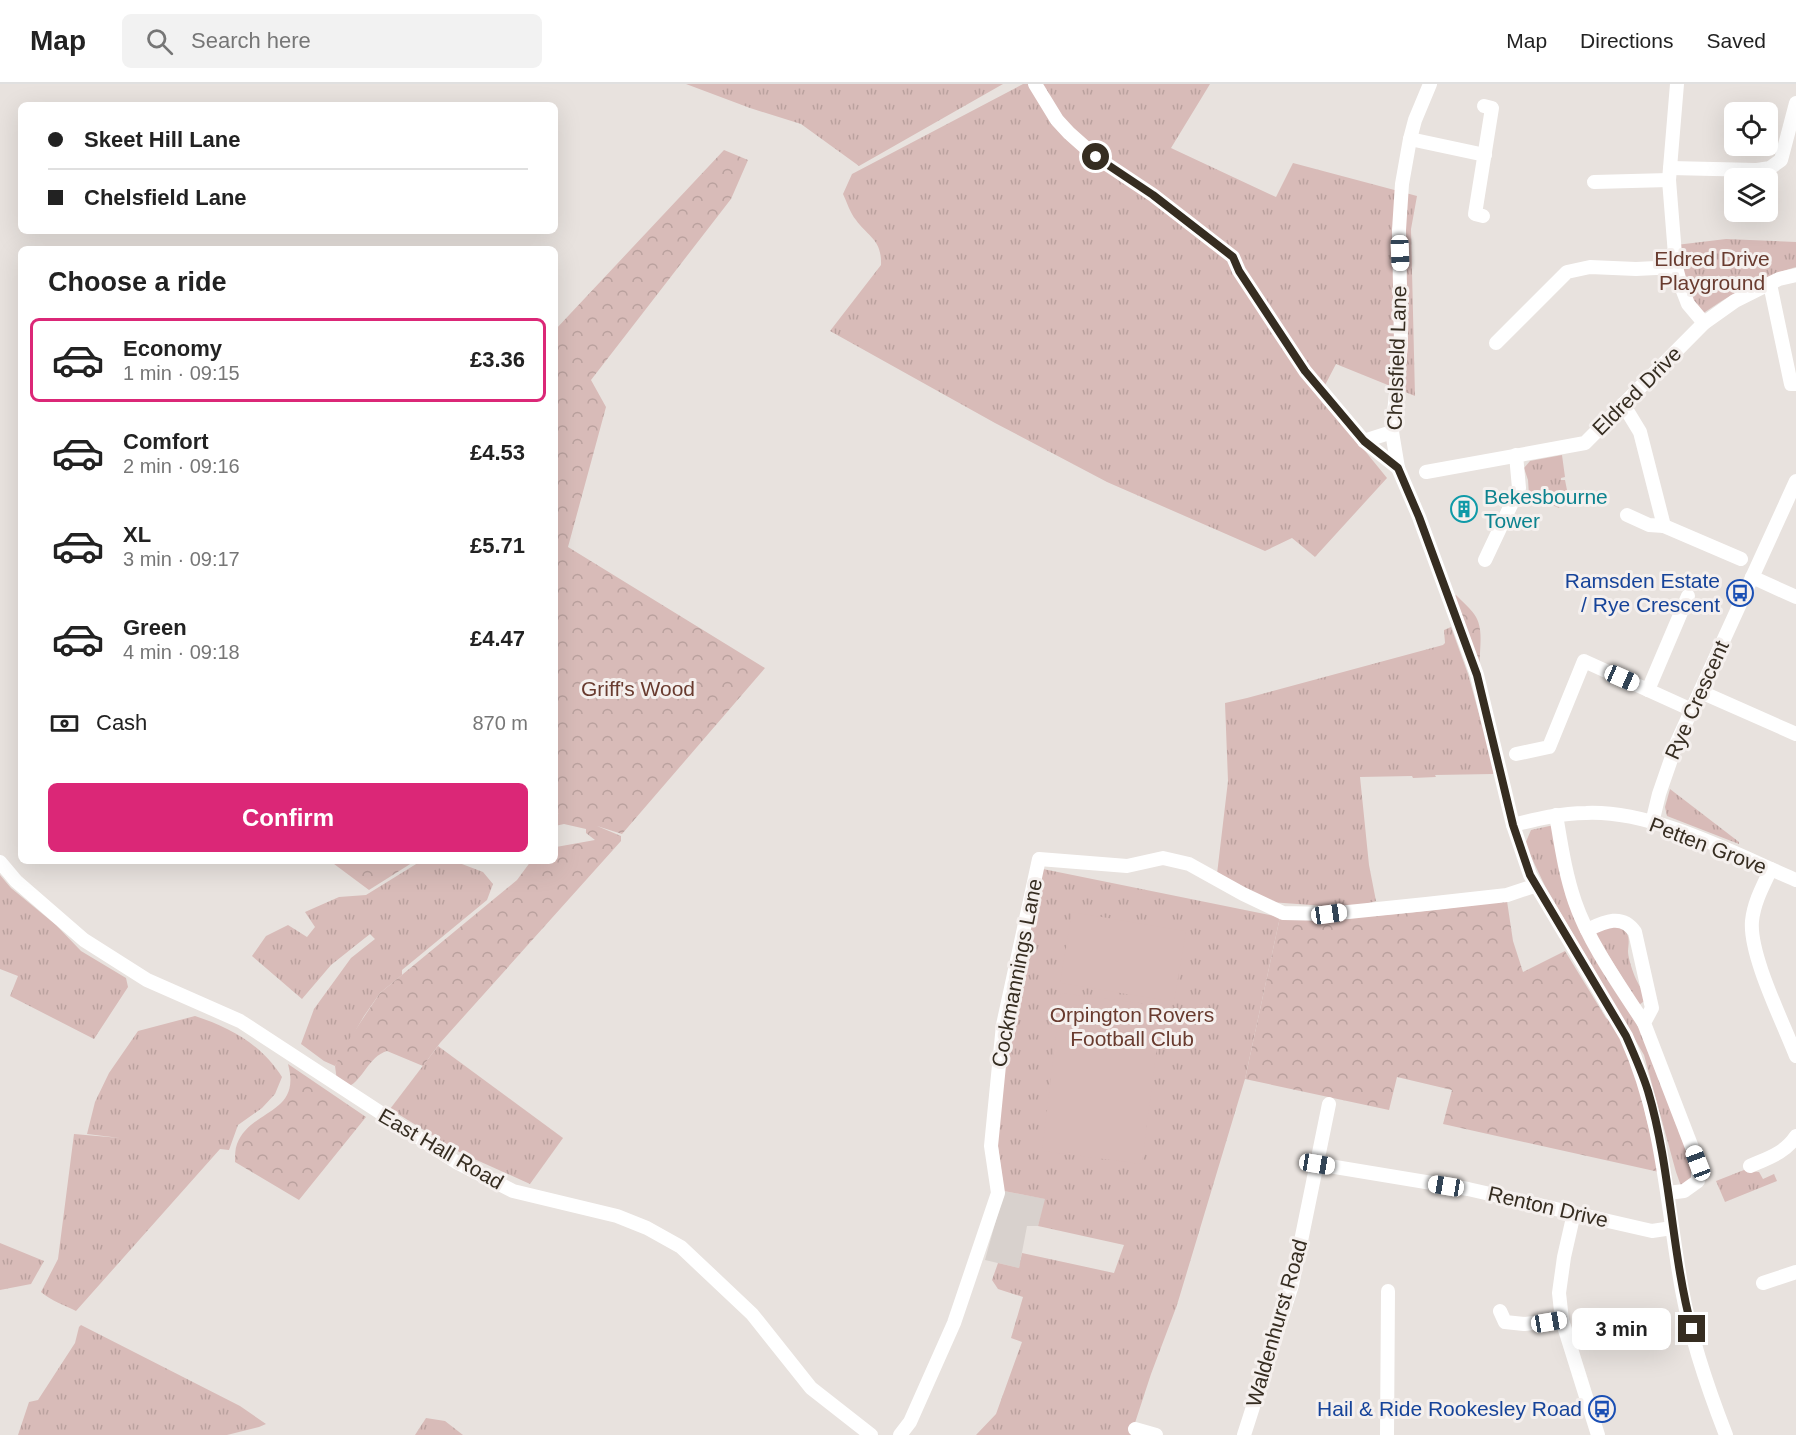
<!DOCTYPE html>
<html lang="en">
<head>
<meta charset="utf-8">
<style>
	:root { --surface:#fff; --page:#f2f2f2; --text:#222; --muted:#767676; --line:#e0e0e0; --accent:#db2777 }
	body { margin:0; font-family:Helvetica,sans-serif; background:var(--page); color:var(--text); height:100vh; display:flex; flex-direction:column; font-size:22px; white-space:nowrap }
	* { box-sizing:border-box; margin:0 }
	p { font-size:20px; color:var(--muted) }
	.icon { flex:none; width:33px; height:33px; fill:none; stroke:currentColor; stroke-width:2; stroke-linecap:round; stroke-linejoin:round }
	.map { position:relative; flex:1; overflow:hidden }
	.sheet { position:absolute; left:18px; top:162px; width:540px; height:618px; display:flex; flex-direction:column; background:var(--surface); border-radius:9px; box-shadow:0 6px 24px #0002 }
	.sheet>* { flex:none }
	.banner { position:absolute; left:18px; top:18px; width:540px; height:132px; border-radius:9px; box-shadow:0 6px 24px #0002; display:grid; align-content:center; height:132px; padding:0 30px; background:var(--surface) }
	.buttons { position:absolute; left:1724px; top:18px; display:grid; gap:12px }
	.buttons a { display:grid; place-items:center; width:54px; height:54px; border-radius:9px; background:var(--surface); box-shadow:0 6px 24px #0002; font-size:30px }
	.end { position:absolute; width:27px; height:27px; margin:-14px; border:8px solid #362d21; background:#fff; box-shadow:0 0 0 3px #fff }
	.from { border-radius:50% }
	.bubble { position:absolute; height:42px; border-radius:9px; background:var(--surface); box-shadow:0 6px 24px #0002; font-size:20px; font-weight:600; line-height:42px; text-align:center }
	.car { position:absolute; width:18px; height:36px; margin:-18px -9px; border-radius:8px; box-shadow:0 0 4px 2px #0007; background:linear-gradient(#fff 24%,#345 0 40%,#fff 0 76%,#345 0 86%,#fff 0) }
	.banner b { display:flex; align-items:center; gap:21px; height:57px; font-size:22px }
	.banner b+b { border-top:2px solid var(--line) }
	.banner i { width:15px; height:15px; background:var(--text) }
	ul { padding:0; list-style:none }
	li { display:flex; align-items:center; gap:18px; height:84px; margin:0 12px 9px; padding:0 18px; border:3px solid transparent; border-radius:9px }
	li div { flex:1 }
	li b { display:block; font-size:22px }
	li em { font-style:normal; font-weight:600 }
	li.current { border-color:var(--accent) }
	li>.icon { width:54px; height:54px; stroke-width:1.5 }
	h2 { padding:0 30px; font-size:27px; line-height:72px }
	.pay { display:flex; align-items:center; gap:15px; height:66px; padding:0 30px; font-size:22px }
	.pay p { margin-inline-start:auto }
	.button { display:flex; gap:12px; margin-top:auto; padding:12px 30px }
	.button a { flex:1; height:69px; border-radius:9px; background:var(--accent); color:#fff; font-size:24px; font-weight:600; line-height:69px; text-align:center }
	header { display:flex; align-items:center; gap:36px; box-sizing:border-box; height:84px; padding:0 30px; background:var(--surface); border-bottom:2px solid var(--line) }
	header strong { font-size:28px }
	nav { display:flex; gap:33px; margin-inline-start:auto; font-size:21px }
	.search { width:420px; height:54px; background:var(--page); display:flex; align-items:center; gap:15px; box-sizing:border-box; padding:0 21px; border-radius:9px; color:var(--muted); font-size:22px }
	.map>svg:first-child { display:block }
	.built { fill:#d8d1cd }
	.grass { fill:url(#grass-tufts) }
	.forest { fill:url(#forest-crowns) }
	.garden { fill:#d8bbb8 }
	.lines { fill:none; stroke-linecap:round; stroke-linejoin:round }
	.minor { stroke:#fff; stroke-width:14 }
	.route { stroke:#362d21; stroke-width:8 }
	.labels { text-anchor:middle; stroke-width:6; stroke-linejoin:round; paint-order:stroke }
	.park-label { font-size:21px; fill:#693b2f; stroke:#f5f0ee }
	.street-label { font-size:21px; fill:#362d21; stroke:#f5f0ee }
	.culture-label { font-size:21px; fill:#0d838f; stroke:#f5f0ee; text-anchor:start }
	.transit-label { font-size:21px; fill:#164399; stroke:#f5f0ee; text-anchor:end }
</style>
</head>
<body>
<header>
<strong>Map</strong>
<div class="search"><svg class="icon" aria-label="search" viewBox="0 0 24 24"><circle cx="10" cy="10" r="6"/><path d="M15 15l6 6"/></svg>Search here</div>
<nav><a>Map</a><a>Directions</a><a>Saved</a></nav>
</header>
<div class="map">
<svg width="1796" height="1351" viewBox="0 0 1796 1351">
	<defs>
		<pattern id="grass-tufts" width="24" height="20" patternUnits="userSpaceOnUse" patternTransform="scale(1.5)"><rect width="24" height="20" fill="#d8bbb8"/><path d="M3 7l-1-3M5 7V3M7 7l1-3M15 17l-1-3M17 17v-4M19 17l1-3" fill="none" stroke="#baa19e"/></pattern>
		<pattern id="forest-crowns" width="20" height="18" patternUnits="userSpaceOnUse" patternTransform="scale(1.5)"><rect width="20" height="18" fill="#d8bbb8"/><path d="M2 6a3 3 0 1 1 6 0M12 15a3 3 0 1 1 6 0" fill="none" stroke="#baa19e"/></pattern>
	</defs>
	<rect width="100%" height="100%" fill="#e8e2de"/>
	<path class="built" d="M1004 1107 1046 1115 1038 1142H1027L1019 1184 985 1176Z"/>
	<g class="grass">
		<path d="M686 0H1003L859 82 801 40 750 24Z"/>
		<path d="M1023 0H1210L1171 64 1276 113 1293 79 1417 112 1411 145 1415 312 1336 280 1324 303 1322 314 1387 394 1315 473 1292 454 1265 467 1107 398 995 339 830 247 881 181C882 155 868 153 856 136 850 129 847 118 843 110L852 90Z"/>
		<path d="M1726 155 1796 158V183C1761 193 1732 209 1702 230L1690 214 1676 161Z"/>
		<path d="M1562 371 1565 393 1561 394V396H1565L1567 406 1559 424 1529 411 1528 396 1524 384 1530 377Z"/>
		<path d="M1451 543 1468 590 1495 688 1493 690 1435 691 1436 693 1413 694 1412 692 1360 693 1369 781 1376 817 1352 824 1269 818 1217 790 1228 697 1225 619 1247 614 1443 561 1445 559 1444 546Z"/>
		<path d="M1670 705 1739 758V760L1667 732 1665 723Z"/>
		<path d="M1554 741 1559 780 1640 942 1696 1082 1694 1095 1681 1102 1676 1088 1644 971 1545 802 1525 760 1531 746Z"/>
		<path d="M421 777H454L483 788 493 800 487 816 402 886V891L380 909 364 932 335 982 324 977 301 960 314 925 351 874 375 855 370 850 331 881 302 915 252 872 266 852 288 841 307 853 315 843 305 828 339 813 366 811Z"/>
		<path d="M1043 785 1280 833 1245 995 1177 1221 1151 1290 1131 1351H976L996 1330 1022 1258 1011 1254 1023 1213 998 1205 992 1196 998 1179 1019 1184 1022 1169 1114 1189 1124 1161 1038 1142 1045 1115 1004 1107 995 1040 1008 947Z"/>
		<path d="M0 791 11 804 56 841 81 867 126 894 128 903 94 955 10 912 18 892 0 885Z"/>
		<path d="M1613 840C1629 847 1630 851 1628 867 1628 876 1637 903 1645 908L1647 915 1639 921 1595 849Z"/>
		<path d="M195 932C231 944 261 960 282 993L275 1010 262 1024 238 1041 229 1066 220 1065 76 1227C64 1221 52 1217 41 1208L58 1175 74 1050 120 1054 87 1050 95 1018 109 989 138 947Z"/>
		<path d="M438 962 563 1054 530 1100 461 1069 390 1025Z"/>
		<path d="M1744 1086 1759 1088 1763 1095 1774 1090 1777 1097 1725 1118 1716 1097Z"/>
		<path d="M0 1159 44 1177 31 1200 0 1206Z"/>
		<path d="M81 1241 240 1322 266 1340 259 1343 227 1351H18L29 1318 38 1316 75 1259 79 1243Z"/>
		<path d="M426 1334 445 1337 463 1351H415Z"/>
	</g>
	<g class="forest">
		<path d="M724 66 748 76 731 115 591 296 606 323 568 463 765 584 622 750 597 742 621 752V757L440 959 423 982 387 967C368 973 364 995 348 1003L337 997 335 982 344 963 380 909 517 796 531 777H555L556 763 595 756 586 749V745L564 740 555 742V730H559L555 729V246Z"/>
		<path d="M1456 511C1463 518 1472 526 1476 533 1484 547 1479 567 1480 582L1452 514Z"/>
		<path d="M330 777H415L369 806Z"/>
		<path d="M1507 817 1513 857 1523 888 1565 867 1606 934 1614 940 1637 994 1659 1088 1443 1040 1452 1006 1397 993 1389 1026 1245 995 1280 833C1356 838 1431 826 1507 817Z"/>
		<path d="M288 980 366 1033 299 1116 235 1078C235 1072 235 1065 237 1060 251 1024 302 1031 288 980Z"/>
	</g>
	<g class="garden">
		<path d="M1072 828 1186 847 1174 918 1060 899Z"/>
		<path d="M1061 909 1162 922 1142 1080 1042 1067Z"/>
	</g>
	<g class="lines">
		<g class="minor">
			<path d="M1035 0 1057 36 1069 49 1096 73 1153 111 1233 173 1239 187 1305 287 1364 357 1398 384"/>
			<path d="M1430 0 1415 36 1410 55 1402 100 1399 146 1401 261 1392 348 1398 384 1419 433 1477 591 1513 741 1530 791 1626 952C1664 1036 1666 1118 1682 1206 1691 1255 1708 1305 1726 1351"/>
			<path d="M1677 0 1669 96 1676 183 1681 202 1688 220 1704 239"/>
			<path d="M1410 55 1485 71"/>
			<path d="M1670 84 1757 86 1770 84 1781 76 1796 19"/>
			<path d="M1594 98 1669 96"/>
			<path d="M1483 132 1475 130 1492 24 1484 22"/>
			<path d="M1770 200 1791 300H1796"/>
			<path d="M1496 259 1567 188 1590 183 1636 185 1676 183"/>
			<path d="M1623 320 1640 348 1664 442 1741 475"/>
			<path d="M1364 357 1392 348"/>
			<path d="M1426 388 1585 359 1704 239 1735 217 1779 195 1796 191"/>
			<path d="M1627 431 1649 441 1664 442"/>
			<path d="M1485 476 1519 404 1516 371"/>
			<path d="M1752 493 1796 513"/>
			<path d="M1648 606 1688 512"/>
			<path d="M1701 608 1796 650"/>
			<path d="M1516 670 1549 663 1584 577 1692 626"/>
			<path d="M1556 731C1561 760 1565 789 1575 818 1589 859 1620 902 1644 939"/>
			<path d="M1652 739 1659 710 1677 658 1796 397"/>
			<path d="M1513 741C1537 735 1561 729 1586 729 1653 726 1735 770 1796 796"/>
			<path d="M0 778 16 797 84 856 147 896 240 937 456 1078 513 1107 617 1132 647 1144 681 1163 752 1230 811 1304 871 1351"/>
			<path d="M1771 785C1763 802 1754 818 1752 837 1749 871 1783 938 1796 972"/>
			<path d="M1587 846C1604 838 1622 829 1635 848L1652 924 1644 939 1698 1079V1097L1684 1107 1668 1109"/>
			<path d="M1317 1080 1468 1105 1652 1147 1672 1144"/>
			<path d="M1750 1082C1768 1074 1785 1069 1796 1052"/>
			<path d="M1574 1129 1564 1173 1559 1209 1562 1236 1598 1351"/>
			<path d="M1763 1199 1796 1188"/>
			<path d="M1500 1227 1505 1238 1524 1240 1562 1236"/>
			<path d="M1135 1345 1156 1351"/>
			<path d="M900 1351 910 1338 954 1239 998 1109 991 1062 1003 941 1039 775 1127 782 1163 774 1189 780 1243 810 1283 829 1329 830 1426 820 1507 811 1534 802"/>
			<path d="M1244 1351 1292 1201 1329 1020"/>
			<path d="M1387 1351 1388 1207"/>
		</g>
	</g>
	<g class="lines">
		<path class="route" d="M1096 73 1153 111 1233 173 1239 187 1305 287 1364 357 1398 384 1419 433 1477 591 1513 741 1530 791 1626 952C1634 970 1642 988 1648 1007 1671 1085 1671 1167 1692 1245"/>
	</g>
	<defs>
		<symbol id="building-ring" viewBox="-11 -11 22 22"><circle r="9.5" fill="#f5f0ee" stroke="#0f9aa8" stroke-width="1.5"/><path d="M-4-6H4V6H1V3H-1V6H-4ZM-2.5-4.3h1.7v1.8h-1.7ZM.8-4.3h1.7v1.8H.8ZM-2.5-1h1.7V.8h-1.7ZM.8-1h1.7V.8H.8Z" fill="#0f9aa8"/></symbol>
		<symbol id="bus-ring" viewBox="-11 -11 22 22"><circle r="9.5" fill="#f5f0ee" stroke="#1a4fb4" stroke-width="1.5"/><path d="M-5-6H5V4H4V6H2V4H-2V6H-4V4H-5ZM-3.5-4V0h7V-4ZM-3.5 1.2v1.5H-2V1.2ZM2 1.2v1.5H3.5V1.2Z" fill="#1a4fb4"/></symbol>
	</defs>
	<g fill-rule="evenodd">
		<use href="#building-ring" x="1449" y="410" width="30" height="30"/>
		<use href="#bus-ring" x="1725" y="494" width="30" height="30"/>
		<use href="#bus-ring" x="1587" y="1310" width="30" height="30"/>
	</g>
	<g class="labels">
		<g class="park-label">
			<text x="1712" y="182">Eldred Drive<tspan x="1712" dy="24">Playground</tspan></text>
			<text x="638" y="612">Griff's Wood</text>
			<text x="1132" y="938">Orpington Rovers<tspan x="1132" dy="24">Football Club</tspan></text>
		</g>
		<g class="street-label">
			<text transform="translate(1397 274) rotate(-88)" y="7">Chelsfield Lane</text>
			<text transform="translate(1637 307) rotate(-45)" y="7">Eldred Drive</text>
			<text transform="translate(1697 616) rotate(-66)" y="7">Rye Crescent</text>
			<text transform="translate(1708 762) rotate(21)" y="7">Petten Grove</text>
			<text transform="translate(1017 889) rotate(-79)" y="7">Cockmannings Lane</text>
			<text transform="translate(441 1065) rotate(30)" y="7">East Hall Road</text>
			<text transform="translate(1548 1123) rotate(13)" y="7">Renton Drive</text>
			<text transform="translate(1277 1239) rotate(-74)" y="7">Waldenhurst Road</text>
		</g>
		<g class="culture-label">
			<text x="1484" y="420">Bekesbourne<tspan x="1484" dy="24">Tower</tspan></text>
		</g>
		<g class="transit-label">
			<text x="1720" y="504">Ramsden Estate<tspan x="1720" dy="24">/ Rye Crescent</tspan></text>
			<text x="1582" y="1332">Hail &amp; Ride Rookesley Road</text>
		</g>
	</g>
</svg>
<div class="buttons">
<a><svg class="icon" aria-label="locate" viewBox="0 0 24 24"><circle cx="12" cy="12" r="6"/><path d="M12 2v4M12 18v4M2 12h4M18 12h4"/></svg></a>
<a><svg class="icon" aria-label="layers" viewBox="0 0 24 24"><path d="M12 4l9 5-9 5-9-5zM3 14l9 5 9-5"/></svg></a>
</div>
<i class="end from" style="left:1096px;top:73px"></i>
<i class="end" style="left:1692px;top:1245px"></i>
<div class="bubble" style="left:1572px;top:1224px;width:99px">3 min</div>
<i class="car" style="left:1400px;top:169px;rotate:178deg"></i>
<i class="car" style="left:1622px;top:594px;rotate:114deg"></i>
<i class="car" style="left:1329px;top:830px;rotate:82deg"></i>
<i class="car" style="left:1698px;top:1079px;rotate:339deg"></i>
<i class="car" style="left:1317px;top:1080px;rotate:99deg"></i>
<i class="car" style="left:1446px;top:1102px;rotate:279deg"></i>
<i class="car" style="left:1549px;top:1238px;rotate:81deg"></i>
<div class="banner">
<b><i class="from"></i>Skeet Hill Lane</b>
<b><i></i>Chelsfield Lane</b>
</div>
<section class="sheet">
<h2>Choose a ride</h2>
<ul>
<li class="current"><svg class="icon" aria-label="car" viewBox="0 0 24 24"><path d="M5 17H2v-5l4-1 3-4h7l3 4 3 1v5h-3M9 17h6M6 11h13"/><circle cx="7" cy="17" r="2"/><circle cx="17" cy="17" r="2"/></svg><div><b>Economy</b><p>1 min · 09:15</p></div><em>£3.36</em></li>
<li><svg class="icon" aria-label="car" viewBox="0 0 24 24"><path d="M5 17H2v-5l4-1 3-4h7l3 4 3 1v5h-3M9 17h6M6 11h13"/><circle cx="7" cy="17" r="2"/><circle cx="17" cy="17" r="2"/></svg><div><b>Comfort</b><p>2 min · 09:16</p></div><em>£4.53</em></li>
<li><svg class="icon" aria-label="car" viewBox="0 0 24 24"><path d="M5 17H2v-5l4-1 3-4h7l3 4 3 1v5h-3M9 17h6M6 11h13"/><circle cx="7" cy="17" r="2"/><circle cx="17" cy="17" r="2"/></svg><div><b>XL</b><p>3 min · 09:17</p></div><em>£5.71</em></li>
<li><svg class="icon" aria-label="car" viewBox="0 0 24 24"><path d="M5 17H2v-5l4-1 3-4h7l3 4 3 1v5h-3M9 17h6M6 11h13"/><circle cx="7" cy="17" r="2"/><circle cx="17" cy="17" r="2"/></svg><div><b>Green</b><p>4 min · 09:18</p></div><em>£4.47</em></li>
</ul>
<div class="pay"><svg class="icon" aria-label="cash" viewBox="0 0 24 24"><path d="M3 7h18v10H3z"/><circle cx="12" cy="12" r="2"/></svg>Cash<p>870 m</p></div>
<div class="button"><a>Confirm</a></div>
</section>
</div>
</body>
</html>
